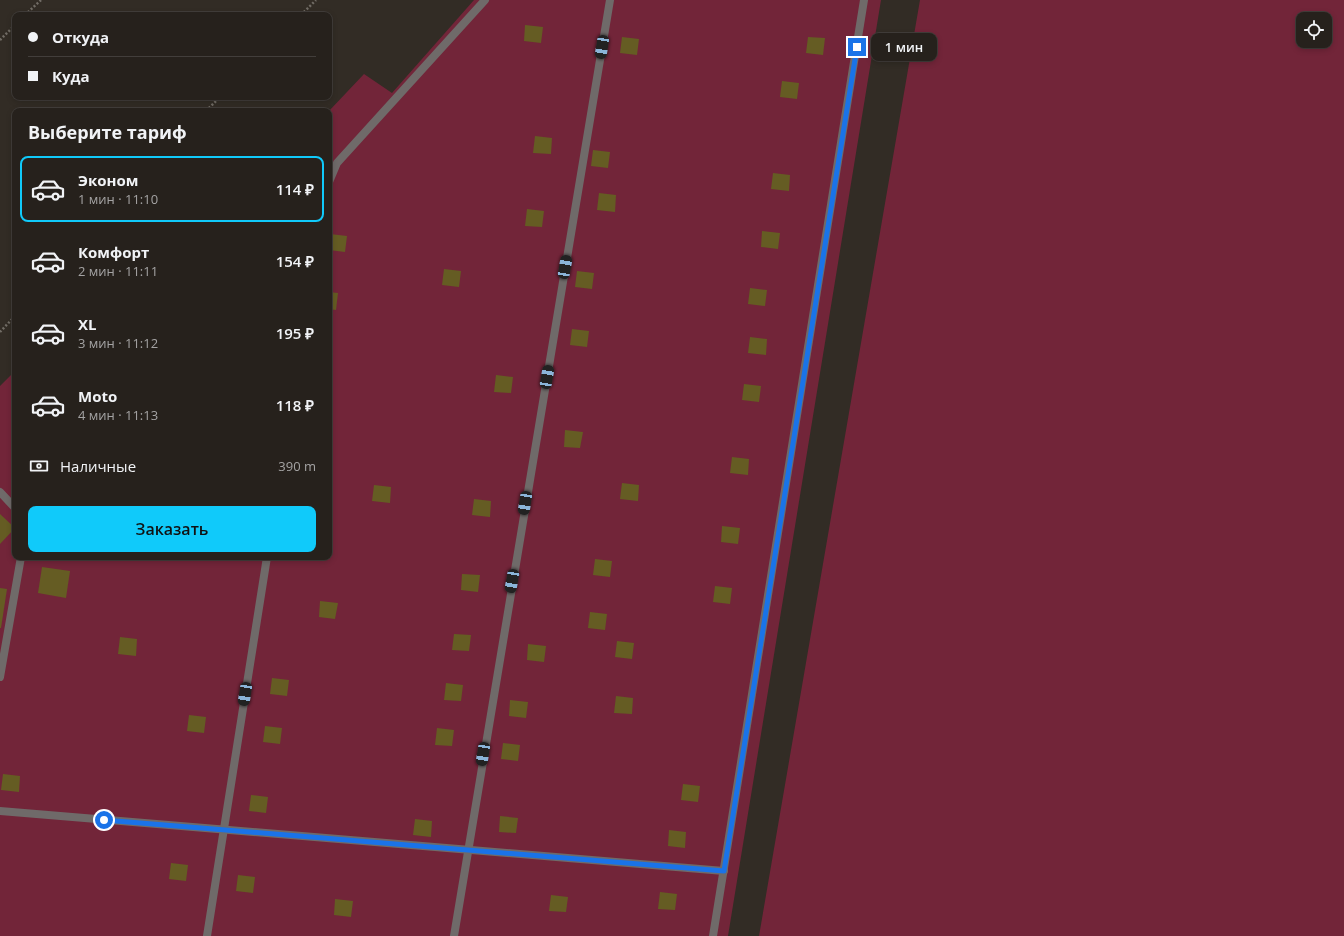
<!DOCTYPE html>
<html lang="ru">
<head>
<meta charset="utf-8">
<style>
	:root { --surface:#26211c; --page:#2e2925; --text:#f1f3f6; --muted:#a4a3a3; --line:#423e3b; --accent:#10cafa }
	body { margin:0; font-family:"Open Sans",sans-serif; background:var(--page); color:var(--text); height:100vh; display:flex; flex-direction:column; font-size:15px; white-space:nowrap }
	* { box-sizing:border-box; margin:0 }
	p { font-size:13px; color:var(--muted) }
	.icon { flex:none; width:22px; height:22px; fill:none; stroke:currentColor; stroke-width:2; stroke-linecap:round; stroke-linejoin:round }
	.map { position:relative; flex:1; overflow:hidden }
	.panel { position:absolute; left:12px; top:108px; width:320px; height:452px; display:flex; flex-direction:column; background:var(--surface); border-radius:8px; box-shadow:0 2px 6px #0003,0 0 0 1px var(--line) }
	.panel>* { flex:none }
	.banner { position:absolute; left:12px; top:12px; width:320px; height:88px; border-radius:8px; box-shadow:0 2px 6px #0003,0 0 0 1px var(--line); display:grid; align-content:center; height:88px; padding:0 16px; background:var(--surface) }
	.buttons { position:absolute; left:1296px; top:12px; display:grid; gap:8px }
	.buttons a { display:grid; place-items:center; width:36px; height:36px; border-radius:8px; background:var(--surface); box-shadow:0 2px 6px #0003,0 0 0 1px var(--line); font-size:20px }
	.end { position:absolute; width:18px; height:18px; margin:-9px; border:5px solid #1a73e8; background:#fff; box-shadow:0 0 0 2px #fff }
	.from { border-radius:50% }
	.bubble { position:absolute; height:28px; border-radius:8px; background:var(--surface); box-shadow:0 2px 6px #0003,0 0 0 1px var(--line); font-size:13px; font-weight:600; line-height:28px; text-align:center }
	.car { position:absolute; width:12px; height:24px; margin:-12px -6px; border-radius:5px; box-shadow:0 0 3px 1px #0007; background:linear-gradient(#222 24%,#8ab4d8 0 40%,#222 0 76%,#8ab4d8 0 86%,#222 0) }
	.banner b { display:flex; align-items:center; gap:14px; height:38px; font-size:15px }
	.banner b+b { border-top:1px solid var(--line) }
	.banner i { width:10px; height:10px; background:var(--text) }
	ul { padding:0; list-style:none }
	li { display:flex; align-items:center; gap:12px; height:66px; margin:0 8px 6px; padding:0 8px; border:2px solid transparent; border-radius:8px }
	li div { flex:1 }
	li b { display:block; font-size:15px }
	li em { font-style:normal; font-weight:600 }
	li.current { border-color:var(--accent) }
	li>.icon { width:36px; height:36px; stroke-width:1.5 }
	h2 { padding:0 16px; font-size:18px; line-height:48px }
	.pay { display:flex; align-items:center; gap:10px; height:44px; padding:0 16px; font-size:15px }
	.pay p { margin-inline-start:auto }
	.primary-button { display:flex; gap:8px; margin-top:auto; padding:8px 16px }
	.primary-button a { flex:1; height:46px; border-radius:8px; background:var(--accent); color:#111; font-size:16px; font-weight:600; line-height:46px; text-align:center }
	.map>svg:first-child { display:block }
	.green { fill:#722539; fill-rule:evenodd }
	.building { fill:#655c23 }
	.lines { fill:none; stroke-linecap:round; stroke-linejoin:round }
	.path { stroke:#716c65; stroke-width:2.5; stroke-dasharray:2 2; stroke-linecap:butt }
	.service { stroke:#6f6a69; stroke-width:8 }
	.route { stroke:#1a73e8; stroke-width:5 }
</style>
</head>
<body>
<div class="map">
<svg width="1344" height="936" viewBox="0 0 1344 936">
	<rect width="100%" height="100%" fill="#322c25"/>
	<g class="green">
		<path d="M474 0H881L728 936H0V386L15 371V557H329V111L364 74 392 93Z"/>
		<path d="M920 0H1344V936H759ZM1303 19H1325V41H1303Z"/>
	</g>
	<g class="building">
		<path d="M525 25 543 27 541 43 524 41Z"/>
		<path d="M622 37 639 39 637 55 620 53Z"/>
		<path d="M808 37 825 38 823 55 806 53Z"/>
		<path d="M782 81 799 83 797 99 780 97Z"/>
		<path d="M535 136 552 138 551 154 533 153Z"/>
		<path d="M593 150 610 152 608 168 591 166Z"/>
		<path d="M773 173 790 175 789 191 771 189Z"/>
		<path d="M599 193 616 195 615 212 597 210Z"/>
		<path d="M527 209 544 211 542 227 525 226Z"/>
		<path d="M762 231 780 233 778 249 761 247Z"/>
		<path d="M330 234 347 236 345 252 329 250Z"/>
		<path d="M444 269 461 271 459 287 442 285Z"/>
		<path d="M577 271 594 273 592 289 575 287Z"/>
		<path d="M750 288 767 290 765 306 748 304Z"/>
		<path d="M329 292 338 293 336 310 329 309Z"/>
		<path d="M572 329 589 331 587 347 570 345Z"/>
		<path d="M750 337 767 339 766 355 748 353Z"/>
		<path d="M496 375 513 377 511 393 494 392Z"/>
		<path d="M744 384 761 386 759 402 742 400Z"/>
		<path d="M565 430 583 432 580 448 564 447Z"/>
		<path d="M732 457 749 459 748 475 730 473Z"/>
		<path d="M622 483 639 485 638 501 620 499Z"/>
		<path d="M374 485 391 487 390 503 372 501Z"/>
		<path d="M474 499 491 501 490 517 472 515Z"/>
		<path d="M0 514 15 528 0 544Z"/>
		<path d="M722 526 740 528 738 544 721 542Z"/>
		<path d="M213 557H231L230 561 213 559Z"/>
		<path d="M595 559 612 561 610 577 593 575Z"/>
		<path d="M42 567 70 571 66 598 38 593Z"/>
		<path d="M462 574 480 575 478 592 461 590Z"/>
		<path d="M715 586 732 588 730 604 713 602Z"/>
		<path d="M0 588 7 589 1 628H0Z"/>
		<path d="M320 601 338 603 335 619 319 617Z"/>
		<path d="M590 612 607 614 605 630 588 628Z"/>
		<path d="M454 634 471 635 469 651 452 650Z"/>
		<path d="M120 637 137 639 136 656 118 654Z"/>
		<path d="M617 641 634 643 632 659 615 657Z"/>
		<path d="M528 644 546 646 544 662 527 660Z"/>
		<path d="M272 678 289 680 287 696 270 694Z"/>
		<path d="M446 683 463 685 461 701 444 700Z"/>
		<path d="M616 696 633 698 632 714 614 713Z"/>
		<path d="M510 700 528 702 526 718 509 716Z"/>
		<path d="M189 715 206 717 204 733 187 731Z"/>
		<path d="M265 726 282 728 280 744 263 742Z"/>
		<path d="M437 728 454 730 452 746 435 745Z"/>
		<path d="M503 743 520 745 518 761 501 759Z"/>
		<path d="M3 774 20 776 19 792 1 790Z"/>
		<path d="M683 784 700 786 698 802 681 800Z"/>
		<path d="M251 795 268 797 266 813 249 811Z"/>
		<path d="M500 816 518 818 516 833 499 832Z"/>
		<path d="M415 819 432 821 431 837 413 835Z"/>
		<path d="M669 830 686 832 685 848 668 846Z"/>
		<path d="M171 863 188 865 186 881 169 879Z"/>
		<path d="M238 875 255 877 253 893 236 891Z"/>
		<path d="M660 892 677 894 675 910 658 909Z"/>
		<path d="M551 895 568 897 566 912 549 911Z"/>
		<path d="M335 899 353 901 351 917 334 915Z"/>
	</g>
	<g class="lines">
		<g class="path">
			<path d="M25 15 41 0"/>
			<path d="M301 15 316 0"/>
			<path d="M0 40 15 25"/>
			<path d="M206 111 220 97"/>
			<path d="M0 332 15 316"/>
		</g>
		<g class="service">
			<path d="M329 182 337 163 485 0"/>
			<path d="M0 492 15 508"/>
			<path d="M0 677 21 557"/>
			<path d="M0 811 724 871"/>
			<path d="M207 936 267 557"/>
			<path d="M454 936 610 0"/>
			<path d="M713 936 864 0"/>
		</g>
	</g>
	<g class="lines">
		<path class="route" d="M104 820 724 871 857 47"/>
	</g>
</svg>
<div class="buttons">
<a><svg class="icon" aria-label="locate" viewBox="0 0 24 24"><circle cx="12" cy="12" r="6"/><path d="M12 2v4M12 18v4M2 12h4M18 12h4"/></svg></a>
</div>
<i class="end from" style="left:104px;top:820px"></i>
<i class="end" style="left:857px;top:47px"></i>
<div class="bubble" style="left:871px;top:33px;width:66px">1 мин</div>
<i class="car" style="left:602px;top:47px;rotate:189deg"></i>
<i class="car" style="left:565px;top:267px;rotate:10deg"></i>
<i class="car" style="left:547px;top:377px;rotate:10deg"></i>
<i class="car" style="left:525px;top:503px;rotate:189deg"></i>
<i class="car" style="left:512px;top:581px;rotate:190deg"></i>
<i class="car" style="left:245px;top:694px;rotate:189deg"></i>
<i class="car" style="left:483px;top:754px;rotate:189deg"></i>
<div class="banner">
<b><i class="from"></i>Откуда</b>
<b><i></i>Куда</b>
</div>
<section class="panel">
<h2>Выберите тариф</h2>
<ul>
<li class="current"><svg class="icon" aria-label="car" viewBox="0 0 24 24"><path d="M5 17H2v-5l4-1 3-4h7l3 4 3 1v5h-3M9 17h6M6 11h13"/><circle cx="7" cy="17" r="2"/><circle cx="17" cy="17" r="2"/></svg><div><b>Эконом</b><p>1 мин · 11:10</p></div><em>114 ₽</em></li>
<li><svg class="icon" aria-label="car" viewBox="0 0 24 24"><path d="M5 17H2v-5l4-1 3-4h7l3 4 3 1v5h-3M9 17h6M6 11h13"/><circle cx="7" cy="17" r="2"/><circle cx="17" cy="17" r="2"/></svg><div><b>Комфорт</b><p>2 мин · 11:11</p></div><em>154 ₽</em></li>
<li><svg class="icon" aria-label="car" viewBox="0 0 24 24"><path d="M5 17H2v-5l4-1 3-4h7l3 4 3 1v5h-3M9 17h6M6 11h13"/><circle cx="7" cy="17" r="2"/><circle cx="17" cy="17" r="2"/></svg><div><b>XL</b><p>3 мин · 11:12</p></div><em>195 ₽</em></li>
<li><svg class="icon" aria-label="car" viewBox="0 0 24 24"><path d="M5 17H2v-5l4-1 3-4h7l3 4 3 1v5h-3M9 17h6M6 11h13"/><circle cx="7" cy="17" r="2"/><circle cx="17" cy="17" r="2"/></svg><div><b>Moto</b><p>4 мин · 11:13</p></div><em>118 ₽</em></li>
</ul>
<div class="pay"><svg class="icon" aria-label="cash" viewBox="0 0 24 24"><path d="M3 7h18v10H3z"/><circle cx="12" cy="12" r="2"/></svg>Наличные<p>390 m</p></div>
<div class="primary-button"><a>Заказать</a></div>
</section>
</div>
</body>
</html>
